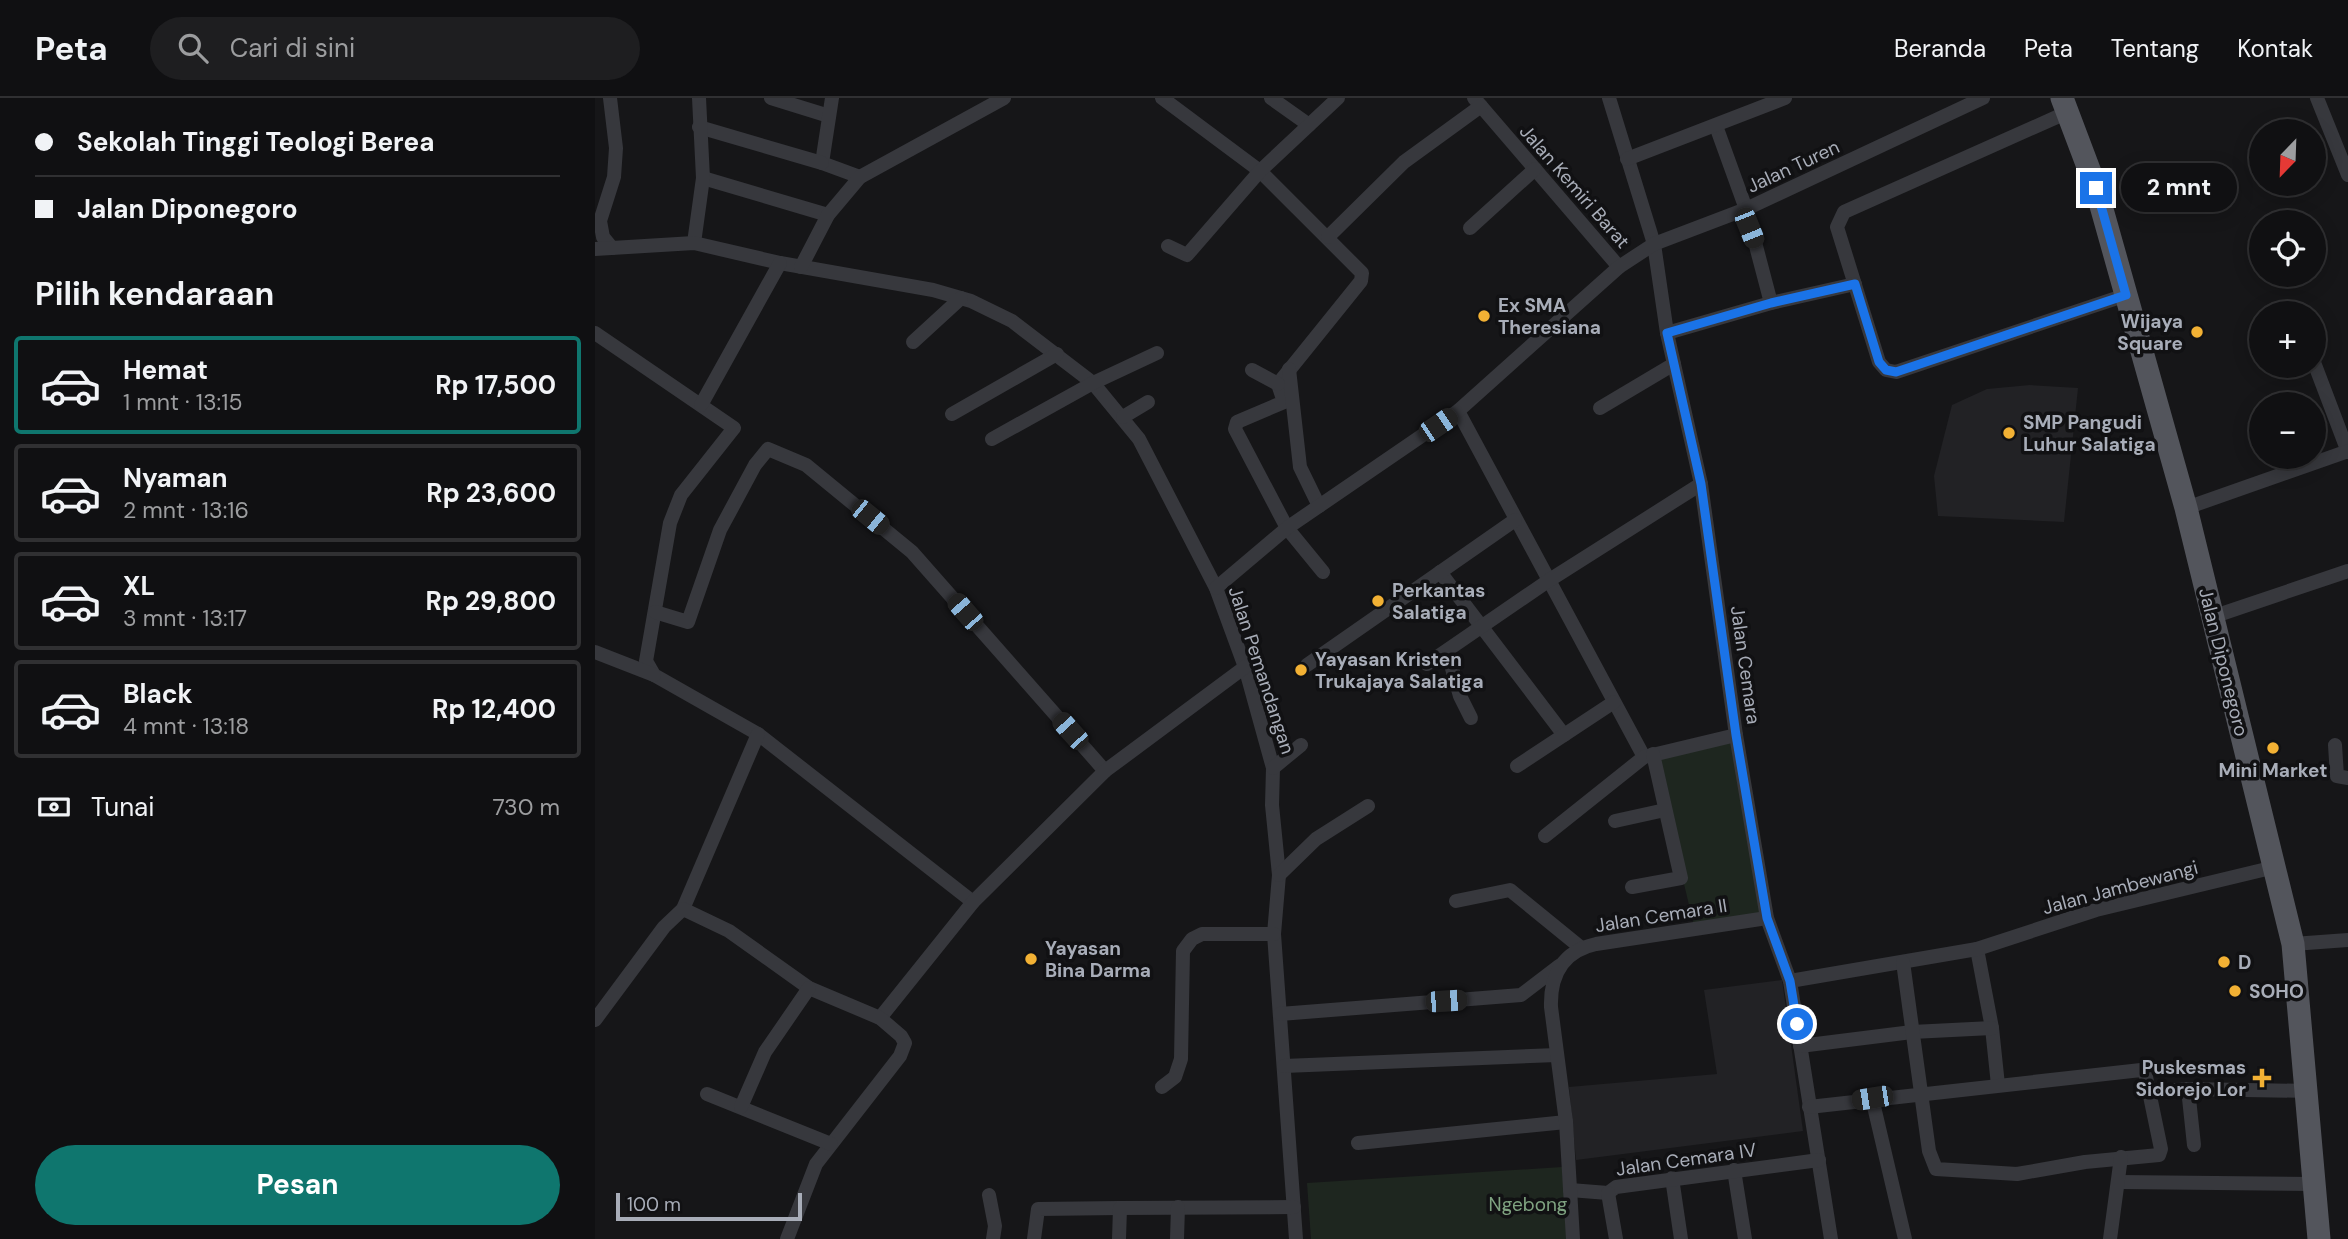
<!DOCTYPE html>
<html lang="id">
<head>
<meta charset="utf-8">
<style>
	:root { --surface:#101012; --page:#1e1e20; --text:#f1f3f6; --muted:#9c9d9f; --line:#303032; --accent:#0f766e }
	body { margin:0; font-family:"DM Sans",sans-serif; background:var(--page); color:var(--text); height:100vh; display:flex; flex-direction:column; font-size:26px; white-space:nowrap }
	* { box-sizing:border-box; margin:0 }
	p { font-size:23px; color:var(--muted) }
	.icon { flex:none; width:38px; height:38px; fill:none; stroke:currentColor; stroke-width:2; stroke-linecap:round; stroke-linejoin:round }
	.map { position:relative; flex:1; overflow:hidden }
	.details { display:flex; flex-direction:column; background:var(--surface); width:595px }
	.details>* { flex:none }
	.banner { display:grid; align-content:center; height:154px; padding:0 35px; background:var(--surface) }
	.needle { width:46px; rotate:203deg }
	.tools { position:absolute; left:1654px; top:21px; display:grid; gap:14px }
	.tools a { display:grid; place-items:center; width:77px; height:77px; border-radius:50%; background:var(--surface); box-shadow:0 4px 18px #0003,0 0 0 2px var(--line); font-size:35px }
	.scale { position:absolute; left:21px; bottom:18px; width:186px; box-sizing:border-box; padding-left:7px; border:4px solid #a8adb8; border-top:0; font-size:19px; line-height:24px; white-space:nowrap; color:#a8adb8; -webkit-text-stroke:5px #111113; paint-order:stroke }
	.end { position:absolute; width:32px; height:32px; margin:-16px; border:9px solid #1a73e8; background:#fff; box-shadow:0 0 0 4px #fff }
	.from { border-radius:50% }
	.bubble { position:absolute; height:49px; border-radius:24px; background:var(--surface); box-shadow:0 4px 18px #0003,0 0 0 2px var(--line); font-size:23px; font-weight:700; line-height:49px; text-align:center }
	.car { position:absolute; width:21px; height:42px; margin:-21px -10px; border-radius:9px; box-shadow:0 0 5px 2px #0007; background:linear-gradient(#222 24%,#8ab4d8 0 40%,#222 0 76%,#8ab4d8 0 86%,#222 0) }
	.banner b { display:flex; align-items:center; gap:24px; height:66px; font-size:26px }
	.banner b+b { border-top:2px solid var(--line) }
	.banner i { width:18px; height:18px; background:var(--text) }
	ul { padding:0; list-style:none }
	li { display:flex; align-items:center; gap:21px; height:98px; margin:0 14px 10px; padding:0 21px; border:4px solid var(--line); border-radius:7px }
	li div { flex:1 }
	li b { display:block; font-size:26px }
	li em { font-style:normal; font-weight:700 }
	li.current { border-color:var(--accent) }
	li>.icon { width:63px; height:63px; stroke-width:1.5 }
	h2 { padding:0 35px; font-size:32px; line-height:84px }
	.pay { display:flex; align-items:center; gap:18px; height:77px; padding:0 35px; font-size:26px }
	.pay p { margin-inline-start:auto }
	.cta { display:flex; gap:14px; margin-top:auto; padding:14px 35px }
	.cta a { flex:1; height:80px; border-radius:42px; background:var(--accent); color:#fff; font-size:28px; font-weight:700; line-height:80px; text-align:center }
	header { display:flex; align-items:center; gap:42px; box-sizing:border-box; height:98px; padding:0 35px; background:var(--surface); border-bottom:2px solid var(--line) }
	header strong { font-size:33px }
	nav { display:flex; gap:38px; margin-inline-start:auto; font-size:24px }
	.search { width:490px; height:63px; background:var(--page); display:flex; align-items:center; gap:18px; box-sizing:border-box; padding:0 24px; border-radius:38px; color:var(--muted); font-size:26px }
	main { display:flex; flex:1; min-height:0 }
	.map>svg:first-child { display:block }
	.built { fill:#222225 }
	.green { fill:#1e261f }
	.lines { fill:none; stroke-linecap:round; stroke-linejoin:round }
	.minor { stroke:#37383d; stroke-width:14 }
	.primary { stroke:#53555c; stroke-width:23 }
	.route { stroke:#1a73e8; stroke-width:9 }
	.poi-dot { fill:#f2b134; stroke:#111113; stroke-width:2.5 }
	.labels { text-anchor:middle; stroke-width:7; stroke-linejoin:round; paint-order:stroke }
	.street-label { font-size:19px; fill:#a8adb8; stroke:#111113 }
	.poi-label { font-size:19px; font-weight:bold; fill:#a8adb8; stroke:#111113; text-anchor:start }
	.park-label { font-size:19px; fill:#7fa381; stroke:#111113 }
</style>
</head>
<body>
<header>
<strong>Peta</strong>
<div class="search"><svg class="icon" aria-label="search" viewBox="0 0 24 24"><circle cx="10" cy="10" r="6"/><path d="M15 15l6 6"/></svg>Cari di sini</div>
<nav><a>Beranda</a><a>Peta</a><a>Tentang</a><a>Kontak</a></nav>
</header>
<main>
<section class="details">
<div class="banner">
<b><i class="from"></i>Sekolah Tinggi Teologi Berea</b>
<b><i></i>Jalan Diponegoro</b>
</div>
<h2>Pilih kendaraan</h2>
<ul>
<li class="current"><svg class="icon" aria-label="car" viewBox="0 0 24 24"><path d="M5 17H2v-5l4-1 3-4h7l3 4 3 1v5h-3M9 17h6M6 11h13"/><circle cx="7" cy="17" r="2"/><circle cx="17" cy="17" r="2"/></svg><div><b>Hemat</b><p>1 mnt · 13:15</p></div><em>Rp 17,500</em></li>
<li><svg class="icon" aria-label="car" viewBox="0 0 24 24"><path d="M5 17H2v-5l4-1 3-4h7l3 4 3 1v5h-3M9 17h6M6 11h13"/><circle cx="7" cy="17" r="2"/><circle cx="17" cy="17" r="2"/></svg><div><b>Nyaman</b><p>2 mnt · 13:16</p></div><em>Rp 23,600</em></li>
<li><svg class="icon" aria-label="car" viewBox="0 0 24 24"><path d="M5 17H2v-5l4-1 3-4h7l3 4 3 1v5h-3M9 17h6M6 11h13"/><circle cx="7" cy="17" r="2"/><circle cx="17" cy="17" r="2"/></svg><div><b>XL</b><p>3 mnt · 13:17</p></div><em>Rp 29,800</em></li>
<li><svg class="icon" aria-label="car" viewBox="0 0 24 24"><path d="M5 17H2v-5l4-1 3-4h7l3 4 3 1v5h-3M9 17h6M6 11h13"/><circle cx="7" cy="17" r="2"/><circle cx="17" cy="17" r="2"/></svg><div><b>Black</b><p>4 mnt · 13:18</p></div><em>Rp 12,400</em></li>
</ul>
<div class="pay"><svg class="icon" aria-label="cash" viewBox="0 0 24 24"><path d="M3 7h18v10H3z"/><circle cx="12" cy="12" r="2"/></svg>Tunai<p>730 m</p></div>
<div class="cta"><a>Pesan</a></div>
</section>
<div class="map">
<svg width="1753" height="1141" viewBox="0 0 1753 1141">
	<rect width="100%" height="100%" fill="#161618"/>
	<g class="built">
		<path d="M1435 287 1483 290 1469 424 1343 418 1339 378 1357 307 1392 291Z"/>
		<path d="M1187 882 1208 1033 981 1062 974 989 1122 976 1109 892Z"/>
	</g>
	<g class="green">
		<path d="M1141 637 1172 820 1100 832 1058 656Z"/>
		<path d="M967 1069 973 1141H716L712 1085Z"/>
	</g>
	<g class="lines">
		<g class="minor">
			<path d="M15 0 21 50 19 79 5 123 8 139 17 150"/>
			<path d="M176 0 234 18"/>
			<path d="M237 0 227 65 265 79"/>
			<path d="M567 0 665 73 767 175 766 183 683 286 689 304 642 324 640 331 692 430 728 474"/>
			<path d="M676 0 714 27"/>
			<path d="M879 0 1024 169"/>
			<path d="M1014 0 1059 146 1072 235 1106 386 1141 637 1172 820 1195 883 1236 1141"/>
			<path d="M1722 0 1753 77"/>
			<path d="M1473 14 1249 114 1242 129 1284 264 1291 272 1301 274 1531 197"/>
			<path d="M1121 28 1151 111"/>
			<path d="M104 29 227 65"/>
			<path d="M1032 61 1190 0"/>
			<path d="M108 80 233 117"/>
			<path d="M1147 113 1161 148 1176 205"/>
			<path d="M875 130 940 71"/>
			<path d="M733 139 809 64 886 8"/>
			<path d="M99 145 108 80 104 0"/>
			<path d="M573 148 592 157 665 73 743 0"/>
			<path d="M0 151 99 145 185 165 338 192 376 203 417 223 498 285 544 341 621 490 650 569 678 670 677 707 684 777 679 836 701 1141"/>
			<path d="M206 169 233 117 265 79 409 0"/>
			<path d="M0 235 139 330 86 397 75 425 51 563 59 577 163 636 378 804"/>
			<path d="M1072 235 1176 205 1260 186"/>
			<path d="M318 244 366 200"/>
			<path d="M1720 267 1753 354"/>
			<path d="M694 271 705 369 724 408"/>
			<path d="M657 272 683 286"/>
			<path d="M106 307 185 165"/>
			<path d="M1005 310 1079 266"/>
			<path d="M863 313 1049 659"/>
			<path d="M357 316 462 256"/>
			<path d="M528 319 553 304"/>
			<path d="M397 341 498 285 562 255"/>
			<path d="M1591 410 1753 353"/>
			<path d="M845 474 969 637"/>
			<path d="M621 490 692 430 863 313 1024 169 1059 146 1151 111 1388 0"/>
			<path d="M60 514 93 524 125 432 160 367 173 351 211 367 317 454 510 673"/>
			<path d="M1617 519 1753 473"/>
			<path d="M852 553 865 598 876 620"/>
			<path d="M0 554 59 577"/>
			<path d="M832 566 953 483 1106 386"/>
			<path d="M712 567 920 422"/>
			<path d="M1740 647 1742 678 1753 680"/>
			<path d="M922 668 1019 604"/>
			<path d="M678 670 706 647"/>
			<path d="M1020 723 1070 712"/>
			<path d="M950 738 1049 659 1141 637"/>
			<path d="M684 777 721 741 773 708"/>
			<path d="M1037 789 1086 780 1058 656"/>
			<path d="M861 803 915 792 985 849"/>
			<path d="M88 811 163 636"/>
			<path d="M1698 846 1753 842"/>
			<path d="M1382 851 1397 930 1403 987"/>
			<path d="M1195 883 1382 851 1501 812 1680 769"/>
			<path d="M685 916 926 897 964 868"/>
			<path d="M285 920 378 804 510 673 650 569"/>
			<path d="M0 922 69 829 88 811 134 833 214 890 285 920 306 938 310 945 305 958 221 1066 192 1141"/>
			<path d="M1205 948 1317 934 1397 930"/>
			<path d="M689 968 962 957"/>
			<path d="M567 989 580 979 586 961 588 853 597 841 607 836H679"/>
			<path d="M1593 991 1599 1047"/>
			<path d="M1555 994 1593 991 1714 993"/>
			<path d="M112 996 236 1046"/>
			<path d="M1277 1000 1310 1141"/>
			<path d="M146 1009 170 954 214 890"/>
			<path d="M1214 1009 1546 972 1550 974 1566 1051 1564 1057 1490 1064 1422 1076 1341 1071 1334 1053 1308 864"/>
			<path d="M763 1045 971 1024"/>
			<path d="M1139 1072 1150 1141"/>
			<path d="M1077 1080 1086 1141"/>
			<path d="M1524 1084 1721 1086"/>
			<path d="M975 1092 1013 1095"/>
			<path d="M1013 1095 1021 1089 1224 1062"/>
			<path d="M1013 1095 1021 1141"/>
			<path d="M394 1097 400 1128 398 1141"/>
			<path d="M439 1141 443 1111 525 1110"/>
			<path d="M524 1141 525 1110 699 1109"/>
			<path d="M582 1141 583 1109"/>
			<path d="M978 1141 971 1024 956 909C955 877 968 853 1001 846L1172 820"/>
			<path d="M1515 1141 1526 1059"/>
		</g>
		<path class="primary" d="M1467 0 1501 90 1591 410 1698 846 1724 1141"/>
	</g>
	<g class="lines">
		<path class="route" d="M1202 926 1195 883 1172 820 1141 637 1106 386 1072 235 1176 205 1260 186 1284 264 1291 272 1301 274 1531 197 1501 90"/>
	</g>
	<g class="poi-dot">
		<circle cx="889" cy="218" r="7"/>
		<circle cx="1602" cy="234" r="7"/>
		<circle cx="1414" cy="335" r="7"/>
		<circle cx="783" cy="503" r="7"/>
		<circle cx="706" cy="572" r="7"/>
		<circle cx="1678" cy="650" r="7"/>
		<circle cx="436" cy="861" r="7"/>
		<circle cx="1629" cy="864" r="7"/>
		<circle cx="1640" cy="893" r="7"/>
		<path d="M1663.5 969.5h7v7h7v7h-7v7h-7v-7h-7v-7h7z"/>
	</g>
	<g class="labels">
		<g class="street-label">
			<text transform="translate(1198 68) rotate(-25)" y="7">Jalan Turen</text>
			<text transform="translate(980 88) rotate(49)" y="7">Jalan Kemiri Barat</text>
			<text transform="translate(1629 564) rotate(76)" y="7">Jalan Diponegoro</text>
			<text transform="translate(1151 567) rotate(82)" y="7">Jalan Cemara</text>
			<text transform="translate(667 572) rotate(72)" y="7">Jalan Pemandangan</text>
			<text transform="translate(1525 789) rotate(-15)" y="7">Jalan Jambewangi</text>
			<text transform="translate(1066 817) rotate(-9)" y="7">Jalan Cemara II</text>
			<text transform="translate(1091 1061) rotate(-8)" y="7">Jalan Cemara IV</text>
		</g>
		<g class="poi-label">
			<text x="903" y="214">Ex SMA<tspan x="903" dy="22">Theresiana</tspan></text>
			<text x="1588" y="230" text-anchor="end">Wijaya<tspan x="1588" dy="22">Square</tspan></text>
			<text x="1428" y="331">SMP Pangudi<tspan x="1428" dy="22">Luhur Salatiga</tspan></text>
			<text x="797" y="499">Perkantas<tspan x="797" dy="22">Salatiga</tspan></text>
			<text x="720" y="568">Yayasan Kristen<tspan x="720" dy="22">Trukajaya Salatiga</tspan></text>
			<text x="1678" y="679" text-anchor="middle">Mini Market</text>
			<text x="450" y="857">Yayasan<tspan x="450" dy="22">Bina Darma</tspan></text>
			<text x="1643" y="871">D</text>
			<text x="1654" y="900">SOHO</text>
			<text x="1651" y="976" text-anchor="end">Puskesmas<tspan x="1651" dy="22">Sidorejo Lor</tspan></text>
		</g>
		<g class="park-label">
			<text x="933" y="1113">Ngebong</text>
		</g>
	</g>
</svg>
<div class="tools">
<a><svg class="needle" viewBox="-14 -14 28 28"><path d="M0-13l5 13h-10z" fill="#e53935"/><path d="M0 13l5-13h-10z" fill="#9c9d9f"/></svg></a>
<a><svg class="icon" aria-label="locate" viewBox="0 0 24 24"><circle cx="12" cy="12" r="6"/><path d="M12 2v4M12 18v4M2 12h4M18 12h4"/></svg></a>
<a>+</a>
<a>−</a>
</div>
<div class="scale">100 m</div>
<i class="end from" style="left:1202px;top:926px"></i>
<i class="end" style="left:1501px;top:90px"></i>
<div class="bubble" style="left:1526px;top:65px;width:116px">2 mnt</div>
<i class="car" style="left:1154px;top:130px;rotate:158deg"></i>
<i class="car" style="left:843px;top:327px;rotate:56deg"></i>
<i class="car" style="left:275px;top:419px;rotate:129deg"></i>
<i class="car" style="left:370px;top:514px;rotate:319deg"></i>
<i class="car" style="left:475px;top:633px;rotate:318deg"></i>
<i class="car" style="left:851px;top:903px;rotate:86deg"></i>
<i class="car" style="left:1277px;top:1000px;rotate:261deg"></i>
</div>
</main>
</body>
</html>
